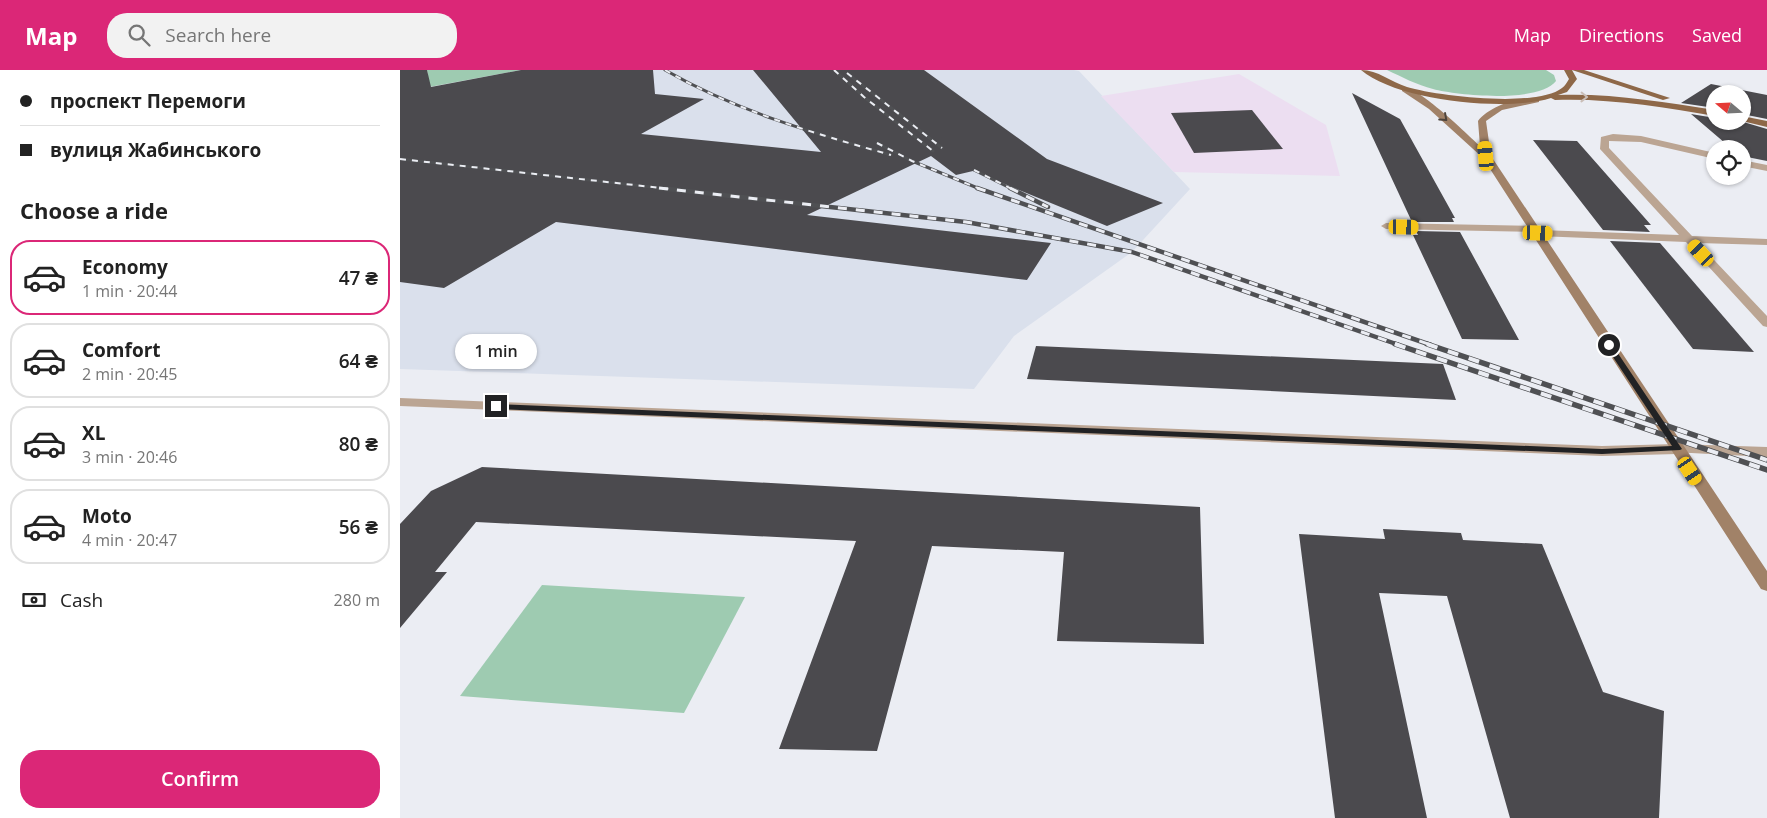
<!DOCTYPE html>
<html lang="en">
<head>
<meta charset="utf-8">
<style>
	:root { --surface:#fff; --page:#f2f2f2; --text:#222; --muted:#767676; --line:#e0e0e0; --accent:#db2777 }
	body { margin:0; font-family:"Open Sans",sans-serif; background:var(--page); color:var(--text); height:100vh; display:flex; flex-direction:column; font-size:19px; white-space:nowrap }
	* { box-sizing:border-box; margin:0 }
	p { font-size:16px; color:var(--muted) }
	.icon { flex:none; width:28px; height:28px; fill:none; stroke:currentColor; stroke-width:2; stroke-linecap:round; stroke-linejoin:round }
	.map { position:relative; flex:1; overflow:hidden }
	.drawer { display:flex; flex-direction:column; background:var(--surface); width:400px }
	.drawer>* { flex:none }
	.guide { display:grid; align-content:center; height:110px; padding:0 20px; background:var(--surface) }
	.needle { width:32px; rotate:289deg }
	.controls { position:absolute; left:1306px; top:15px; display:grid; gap:10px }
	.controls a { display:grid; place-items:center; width:45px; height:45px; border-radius:50%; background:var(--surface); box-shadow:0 1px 4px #0004; font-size:25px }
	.end { position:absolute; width:22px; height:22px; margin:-11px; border:6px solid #212224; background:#fff; box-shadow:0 0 0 2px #fff }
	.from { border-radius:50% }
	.bubble { position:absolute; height:35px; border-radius:18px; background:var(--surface); box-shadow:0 1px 4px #0004; font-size:16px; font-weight:600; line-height:35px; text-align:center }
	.car { position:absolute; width:15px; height:30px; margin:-15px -8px; border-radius:6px; box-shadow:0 0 4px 1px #0007; background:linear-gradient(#f5c518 24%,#345 0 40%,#f5c518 0 76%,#345 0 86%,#f5c518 0) }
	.guide b { display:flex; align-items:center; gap:18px; height:48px; font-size:19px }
	.guide b+b { border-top:1px solid var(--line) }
	.guide i { width:12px; height:12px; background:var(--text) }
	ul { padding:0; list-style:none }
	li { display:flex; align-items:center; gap:15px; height:75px; margin:0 10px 8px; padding:0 10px; border:2px solid var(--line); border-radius:20px }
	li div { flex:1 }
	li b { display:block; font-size:19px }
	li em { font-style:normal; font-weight:600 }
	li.active { border-color:var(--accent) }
	li>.icon { width:45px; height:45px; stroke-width:1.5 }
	h2 { padding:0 20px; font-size:22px; line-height:60px }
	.pay { display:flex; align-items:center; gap:12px; height:55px; padding:0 20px; font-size:19px }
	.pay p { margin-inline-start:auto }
	.action { display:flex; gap:10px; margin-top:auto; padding:10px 20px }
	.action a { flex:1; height:58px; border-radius:20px; background:var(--accent); color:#fff; font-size:20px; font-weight:600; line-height:58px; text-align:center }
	header { display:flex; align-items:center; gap:30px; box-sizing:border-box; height:70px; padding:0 25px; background:var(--accent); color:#fff }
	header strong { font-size:24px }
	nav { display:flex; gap:28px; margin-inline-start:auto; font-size:18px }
	.search { width:350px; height:45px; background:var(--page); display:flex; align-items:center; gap:12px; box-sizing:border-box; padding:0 18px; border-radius:20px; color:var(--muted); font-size:19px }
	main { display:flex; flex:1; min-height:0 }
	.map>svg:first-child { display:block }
	.built { fill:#dae0ec }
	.education { fill:#ecdef1 }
	.green { fill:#9ecbb1 }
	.building { fill:#4b4a4e }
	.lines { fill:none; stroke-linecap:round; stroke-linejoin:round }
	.service { fill:#bba593; fill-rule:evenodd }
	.minor { fill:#bba593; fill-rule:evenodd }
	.tertiary { fill:#bba593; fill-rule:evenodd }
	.secondary { fill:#a18268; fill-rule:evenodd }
	.primary { fill:#8e6848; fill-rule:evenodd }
	.rail-far2-casing { stroke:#4f5053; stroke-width:3 }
	.rail-far1-casing { stroke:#4f5053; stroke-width:4.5 }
	.rail-casing { stroke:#4f5053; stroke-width:5.5 }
	.rail-far2 { stroke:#ebedf3; stroke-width:2; stroke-dasharray:6; stroke-linecap:butt }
	.rail-far1 { stroke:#ebedf3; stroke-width:3; stroke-dasharray:9; stroke-linecap:butt }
	.rail { stroke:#ebedf3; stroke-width:4; stroke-dasharray:11; stroke-linecap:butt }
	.oneway { stroke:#cabeb7 }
	.oneway2 { stroke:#4e443c }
	.route { fill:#212224 }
</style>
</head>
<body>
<header>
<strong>Map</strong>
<div class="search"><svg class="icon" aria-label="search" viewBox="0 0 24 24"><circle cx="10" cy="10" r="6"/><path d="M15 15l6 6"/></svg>Search here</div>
<nav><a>Map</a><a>Directions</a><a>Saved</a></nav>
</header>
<main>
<section class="drawer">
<div class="guide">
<b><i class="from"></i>проспект Перемоги</b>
<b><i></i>вулиця Жабинського</b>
</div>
<h2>Choose a ride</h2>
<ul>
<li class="active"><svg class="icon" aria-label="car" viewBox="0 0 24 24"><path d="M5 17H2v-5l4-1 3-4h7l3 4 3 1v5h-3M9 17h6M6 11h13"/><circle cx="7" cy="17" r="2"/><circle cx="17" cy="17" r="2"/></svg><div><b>Economy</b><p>1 min · 20:44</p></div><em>47 ₴</em></li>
<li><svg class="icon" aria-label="car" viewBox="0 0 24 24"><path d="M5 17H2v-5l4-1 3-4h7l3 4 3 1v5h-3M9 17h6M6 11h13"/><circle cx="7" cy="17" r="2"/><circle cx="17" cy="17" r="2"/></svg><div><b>Comfort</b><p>2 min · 20:45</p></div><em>64 ₴</em></li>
<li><svg class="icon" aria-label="car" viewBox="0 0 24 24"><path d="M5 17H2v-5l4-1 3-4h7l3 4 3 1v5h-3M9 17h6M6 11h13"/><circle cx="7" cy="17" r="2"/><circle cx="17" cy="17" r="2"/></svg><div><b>XL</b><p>3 min · 20:46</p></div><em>80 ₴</em></li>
<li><svg class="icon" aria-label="car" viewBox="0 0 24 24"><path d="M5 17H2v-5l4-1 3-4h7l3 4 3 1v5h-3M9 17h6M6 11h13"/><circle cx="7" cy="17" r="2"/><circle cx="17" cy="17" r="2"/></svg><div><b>Moto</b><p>4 min · 20:47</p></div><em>56 ₴</em></li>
</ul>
<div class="pay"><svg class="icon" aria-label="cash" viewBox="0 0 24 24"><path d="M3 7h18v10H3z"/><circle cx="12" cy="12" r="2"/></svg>Cash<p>280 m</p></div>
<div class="action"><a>Confirm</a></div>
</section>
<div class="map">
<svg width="1367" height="748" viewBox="0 0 1367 748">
	<rect width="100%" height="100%" fill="#ebedf3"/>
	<path class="built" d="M121 0H674L679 1 790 119 732 182 614 266 574 319 0 299V23Z"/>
	<path class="education" d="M839 4 926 55 940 106 774 102 701 26Z"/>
	<g class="green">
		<path d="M27 0H121L13 20 28 6Z"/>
		<path d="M987 0H1146L1154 5 1156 11C1139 33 1059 26 1033 19 1017 15 1002 7 987 0Z"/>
		<path d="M142 515 345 527 284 643 60 626Z"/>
	</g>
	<g class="building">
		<path d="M0 0H27L31 17 121 0H253L255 24 304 29 241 64 421 82 353 0H524L647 89 763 133 707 156 573 101 556 105 531 86 407 145 651 173 627 210 156 152 44 218 0 212Z"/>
		<path d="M1311 14 1367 25V49L1342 44V24H1315V38L1281 33Z"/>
		<path d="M952 23 1000 49 1055 148H1052L1054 152H1012Z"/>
		<path d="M852 40 883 79 794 83 771 43Z"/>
		<path d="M1291 44 1315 48V51H1340L1367 59V91L1342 86V79H1332Z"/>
		<path d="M1133 70 1177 71 1251 155H1244L1250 162 1203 160Z"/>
		<path d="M1016 161 1060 162 1119 270 1062 269 1013 165H1018Z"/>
		<path d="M1210 171 1260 173 1354 282 1293 279Z"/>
		<path d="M636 276 1043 294 1056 330 627 309Z"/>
		<path d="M82 397 800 437 804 574 657 571 664 482 532 476 477 681 379 679 456 471 76 452 35 502H47L0 558V454L31 421Z"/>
		<path d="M983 459 1061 463 1063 470 1142 474 1203 622 1264 641 1259 748H1110L1047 526 979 523 1027 748H935L899 464 985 469Z"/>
	</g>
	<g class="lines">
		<g class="service">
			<path d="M1213 64 1241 66 1315 83V89L1241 72 1209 71V78L1292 166 1367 169V175L1298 173 1367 246V257L1363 256 1286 172 1138 166 1134 165 1133 162 986 159 981 156 986 153 1135 156 1139 157 1140 160 1279 165 1200 79 1201 67Z"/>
			<path d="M1342 90 1367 95V101L1342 96Z"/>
		</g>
		<path class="minor" d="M1277 374 1367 377V387L1272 382 1269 379 1272 376Z"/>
		<path class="tertiary" d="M0 328 1202 376 1277 374 1282 376 1285 379 1282 382 1277 384 1202 386 0 336Z"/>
		<path class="secondary" d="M1002 17C1018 16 1067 64 1080 76L1078 51C1089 36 1121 26 1139 28V32L1102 40 1086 51 1091 86 1367 501V521L1361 519 1083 88 1029 39 1002 21Z"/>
		<g class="primary">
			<path d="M961 0C978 0 991 12 1007 17 1037 26 1137 38 1162 18 1165 16 1167 12 1169 9L1164 0H1172L1177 9 1167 22 1158 25C1211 23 1263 32 1315 40V46C1262 37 1209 28 1155 30L1151 28C1107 42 997 31 961 0Z"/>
			<path d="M1172 0H1184L1270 28 1263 30Z"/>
			<path d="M1342 46 1367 51V57L1342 51Z"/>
		</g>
		<defs>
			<g id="rail-far2">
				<path d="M265 0C336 41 413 63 491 85"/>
				<path d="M434 0 464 27 533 81"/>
				<path d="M447 3 542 78"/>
				<path d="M477 73 512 91 580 119"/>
				<path d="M0 89 270 119"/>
				<path d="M574 100 612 119"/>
			</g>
			<g id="rail-far1">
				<path d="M259 118 566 152 732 182 999 275"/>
				<path d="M577 118 1031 275"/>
				<path d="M610 118 648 137"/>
			</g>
			<g id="rail">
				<path d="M995 274 1367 400"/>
				<path d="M1027 274 1367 390"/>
			</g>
		</defs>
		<use href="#rail-far2" class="rail-far2-casing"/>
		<use href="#rail-far1" class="rail-far1-casing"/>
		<use href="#rail" class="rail-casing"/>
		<use href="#rail-far2" class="rail-far2"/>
		<use href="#rail-far1" class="rail-far1"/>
		<use href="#rail" class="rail"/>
	</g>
	<defs><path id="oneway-chevron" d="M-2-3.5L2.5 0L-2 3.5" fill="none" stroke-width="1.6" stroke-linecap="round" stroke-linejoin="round" transform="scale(1.25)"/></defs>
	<use class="oneway" href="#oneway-chevron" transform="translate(1184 27) rotate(1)"/>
	<use class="oneway2" href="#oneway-chevron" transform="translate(1044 48) rotate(42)"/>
	<path class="route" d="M1206 273H1211L1282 379 1280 380 1202 384 96 339 92 336 96 334 1202 379 1272 376 1205 275Z"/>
</svg>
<div class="controls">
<a><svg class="needle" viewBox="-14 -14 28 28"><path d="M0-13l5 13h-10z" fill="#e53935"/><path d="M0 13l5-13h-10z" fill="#767676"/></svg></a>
<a><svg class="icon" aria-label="locate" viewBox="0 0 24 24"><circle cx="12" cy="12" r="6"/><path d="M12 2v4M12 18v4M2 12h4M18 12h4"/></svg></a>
</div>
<i class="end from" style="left:1209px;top:275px"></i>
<i class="end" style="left:96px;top:336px"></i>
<div class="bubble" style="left:55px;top:264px;width:82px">1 min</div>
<i class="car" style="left:1086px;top:86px;rotate:355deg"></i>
<i class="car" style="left:1004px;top:157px;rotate:91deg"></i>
<i class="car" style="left:1138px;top:163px;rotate:92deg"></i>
<i class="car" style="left:1301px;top:183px;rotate:317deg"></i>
<i class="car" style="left:1290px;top:401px;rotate:146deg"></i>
</div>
</main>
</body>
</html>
